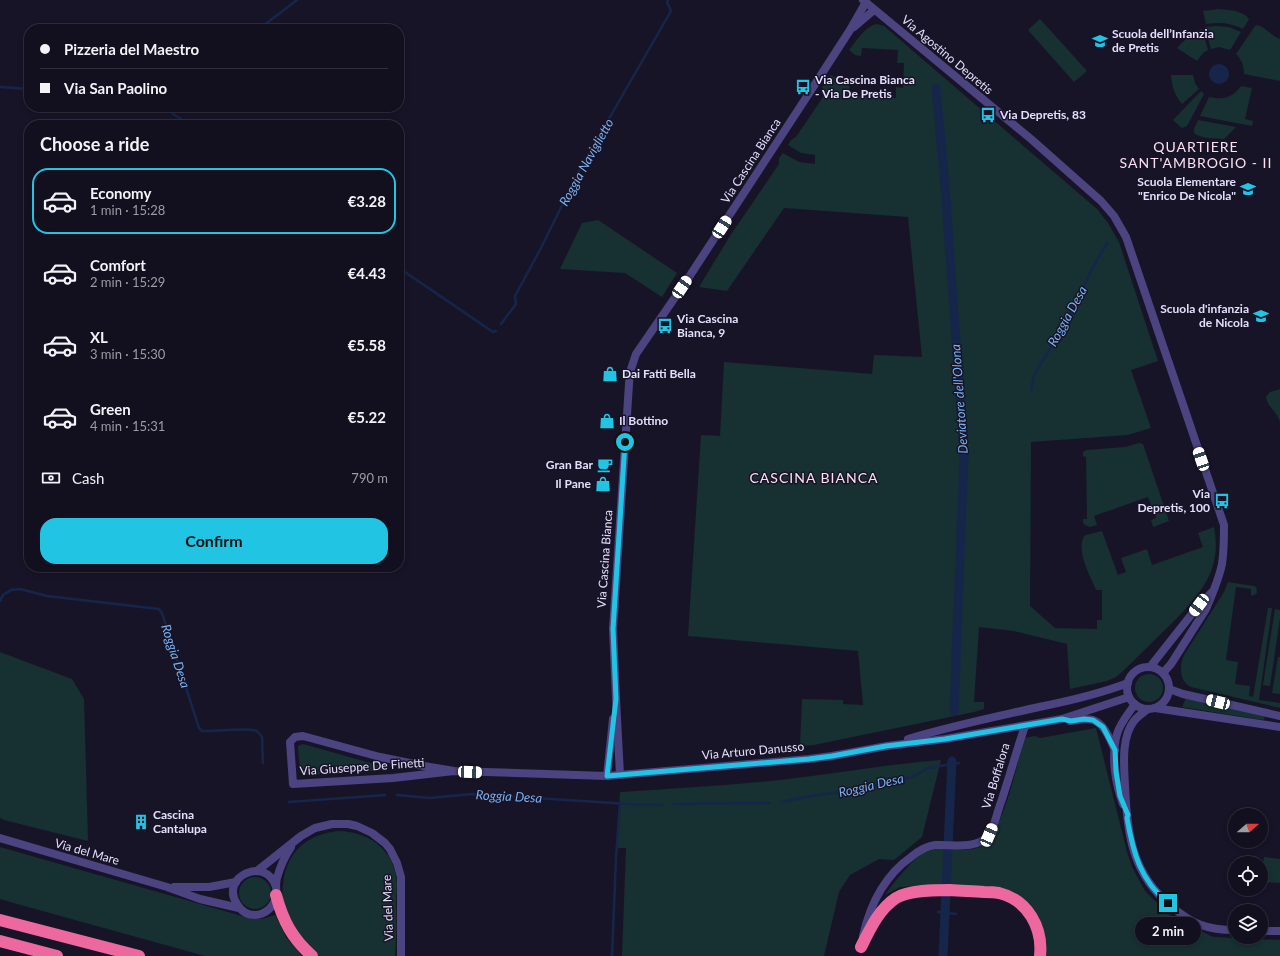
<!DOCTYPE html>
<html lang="en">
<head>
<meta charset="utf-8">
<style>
	:root { --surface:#120f1e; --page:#1f1d2b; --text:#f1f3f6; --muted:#9c9ca4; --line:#312f3c; --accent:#22c4e4 }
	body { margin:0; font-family:Lato,sans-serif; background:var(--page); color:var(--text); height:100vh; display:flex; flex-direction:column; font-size:15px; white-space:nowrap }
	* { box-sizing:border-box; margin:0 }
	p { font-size:13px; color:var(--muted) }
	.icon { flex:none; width:22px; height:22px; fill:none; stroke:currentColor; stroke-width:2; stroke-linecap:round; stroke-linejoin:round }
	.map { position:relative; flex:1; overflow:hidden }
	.details { position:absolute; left:24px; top:120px; width:380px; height:452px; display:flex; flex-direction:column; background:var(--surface); border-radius:16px; box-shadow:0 2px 6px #0003,0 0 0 1px var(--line) }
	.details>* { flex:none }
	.banner { position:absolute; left:24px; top:24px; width:380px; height:88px; border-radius:16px; box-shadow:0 2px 6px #0003,0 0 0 1px var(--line); display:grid; align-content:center; height:88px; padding:0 16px; background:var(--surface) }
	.needle { width:26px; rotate:70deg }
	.controls { position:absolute; left:1228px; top:808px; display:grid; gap:8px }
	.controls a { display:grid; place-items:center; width:40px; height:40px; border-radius:50%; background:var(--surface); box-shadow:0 2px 6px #0003,0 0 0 1px var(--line); font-size:20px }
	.end { position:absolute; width:18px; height:18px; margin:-9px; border:5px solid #22c4e4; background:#111; box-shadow:0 0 0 2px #111 }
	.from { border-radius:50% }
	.bubble { position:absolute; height:28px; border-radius:14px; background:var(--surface); box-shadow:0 2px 6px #0003,0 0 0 1px var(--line); font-size:13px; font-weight:700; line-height:28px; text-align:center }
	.car { position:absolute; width:12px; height:24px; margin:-12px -6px; border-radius:5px; box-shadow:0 0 3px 1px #0007; background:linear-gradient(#fff 24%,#345 0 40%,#fff 0 76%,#345 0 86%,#fff 0) }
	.banner b { display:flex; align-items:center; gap:14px; height:38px; font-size:15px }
	.banner b+b { border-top:1px solid var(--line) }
	.banner i { width:10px; height:10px; background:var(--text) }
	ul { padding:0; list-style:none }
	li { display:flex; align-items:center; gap:12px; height:66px; margin:0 8px 6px; padding:0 8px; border:2px solid transparent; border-radius:16px }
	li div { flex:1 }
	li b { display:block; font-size:15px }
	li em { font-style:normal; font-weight:700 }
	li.active { border-color:var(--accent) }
	li>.icon { width:36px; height:36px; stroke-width:1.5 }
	h2 { padding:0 16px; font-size:18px; line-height:48px }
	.pay { display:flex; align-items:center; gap:10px; height:44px; padding:0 16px; font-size:15px }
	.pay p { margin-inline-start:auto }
	.cta { display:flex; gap:8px; margin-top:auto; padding:8px 16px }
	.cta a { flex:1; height:46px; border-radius:16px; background:var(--accent); color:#111; font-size:16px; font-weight:700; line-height:46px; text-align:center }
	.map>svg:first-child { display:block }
	.green { fill:#173031 }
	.water { fill:#16264a }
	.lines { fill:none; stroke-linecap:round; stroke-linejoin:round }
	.stream { stroke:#16264a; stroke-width:2.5 }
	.canal { stroke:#16264a; stroke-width:9 }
	.minor { stroke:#4b4481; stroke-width:8 }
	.motorway { stroke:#ec689f; stroke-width:12 }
	.route { stroke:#22c4e4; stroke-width:5 }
	.labels { text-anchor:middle; stroke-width:3; stroke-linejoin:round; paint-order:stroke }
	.poi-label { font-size:12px; font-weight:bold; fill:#e4defb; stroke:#181428; text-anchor:start }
	.street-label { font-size:12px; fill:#e4defb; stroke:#181428 }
	.water-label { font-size:13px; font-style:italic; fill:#79b0ef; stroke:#181428 }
	.quarter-label { font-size:14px; letter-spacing:1px; fill:#fbe0f0; stroke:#181428 }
</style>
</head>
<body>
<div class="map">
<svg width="1280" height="956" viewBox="0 0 1280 956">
	<rect width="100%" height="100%" fill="#181428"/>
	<g class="green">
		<path d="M1218 9C1227 10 1243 10 1249 19L1243 29C1231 23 1220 22 1206 24L1203 11Z"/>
		<path d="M1040 19 1087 71 1074 82 1028 30Z"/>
		<path d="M877 24 884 26 1097 209 1108 223 1119 242 1158 361 1131 370 1151 428 1128 435 1031 442 1030 606 1055 628 1097 629V620H1102V590H1096C1090 575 1076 552 1084 536L1086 535 1102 531 1118 575 1126 572 1121 558 1147 549 1152 565 1203 547 1198 533 1214 527C1223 573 1197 598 1167 628 1152 642 1138 657 1123 671L1116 677 1107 681 1070 689 1067 644 1014 631 979 627 974 702H984V709L974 712 814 745 800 746 802 699 843 700V704L863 705 858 651 688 636 701 435 720 436 724 362 872 374 874 355 922 357 908 217 784 208 727 291 699 287 730 236 779 164V158L783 153 799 162 815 164V155L801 153 788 145 791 140 796 137 825 94 822 87 831 75 850 86 848 91 859 96 896 98V87L903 88 904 63H897L898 50 862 48 861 56 855 55 849 50C856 42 865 26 877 24Z"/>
		<path d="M1257 25C1264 26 1272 36 1280 39V81L1244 74C1244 66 1242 60 1236 54L1255 26Z"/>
		<path d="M1217 26 1229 27 1241 32 1230 50 1219 47 1211 49 1205 27Z"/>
		<path d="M1202 29 1208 50 1203 53 1197 61 1177 48 1191 34Z"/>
		<path d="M1171 75H1193L1195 83 1199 89 1182 104C1175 95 1172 88 1171 75Z"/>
		<path d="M1241 86 1252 88 1245 119 1253 121 1252 126 1200 116 1209 97C1224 100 1232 98 1241 86Z"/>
		<path d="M1201 91 1204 94 1187 126 1182 128 1173 120Z"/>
		<path d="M1198 120 1236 127 1224 139C1215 138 1201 139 1194 133V129Z"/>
		<path d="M598 220 677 273 662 297 625 273 560 269 582 223Z"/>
		<path d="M1280 389V422C1277 412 1267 406 1266 397L1270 392Z"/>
		<path d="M1139 443 1143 444 1169 521 1153 527 1151 520 1156 518 1148 497 1094 516 1097 525 1090 527 1085 525 1083 522V519H1087L1086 457 1083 456V452L1087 450 1125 447Z"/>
		<path d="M1228 582 1254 586 1256 587 1257 592 1256 594 1251 596V589L1236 587 1226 660 1238 662 1235 684 1250 686 1249 696 1253 697 1268 608H1272L1259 700 1280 703V708L1191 687C1179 681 1179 666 1184 655L1224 592Z"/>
		<path d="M1275 609 1280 610V618L1270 686 1263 685Z"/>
		<path d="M0 652 72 679 84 699 88 841 4 820 0 818Z"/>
		<path d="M1278 657H1280V694L1272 693Z"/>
		<circle cx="1149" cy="688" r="14"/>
		<path d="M1186 698 1263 716 1265 718 1263 720 1182 707Z"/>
		<path d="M1096 728 1127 852 1132 867 1145 891 1168 914 1213 937 1280 940V956H1044V936L1030 904 1012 891 942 885 900 887 885 895C894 882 909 864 921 854 925 852 931 850 936 849 951 847 969 854 983 845 1003 832 1018 762 1024 738L1035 736 1040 738Z"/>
		<path d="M303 744 385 767 387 768V770L304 775 300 770 298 748V746Z"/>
		<path d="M941 760 922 837 894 860 879 859 850 875 839 892 824 956H622L626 848H617L620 792C679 788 738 785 796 778 844 772 892 764 941 760Z"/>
		<path d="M339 831C367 832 391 847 396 876 398 885 396 895 396 904 397 921 396 939 395 956H319C302 942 292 928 284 906 282 900 282 892 283 885 286 852 307 834 339 831Z"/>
		<path d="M0 847 249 918 262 919 275 915 286 937 302 956H205L10 902 0 899Z"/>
		<path d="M1264 857 1280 859V883L1261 882Z"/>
		<circle cx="255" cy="893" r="16"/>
	</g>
	<circle class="water" cx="1219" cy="74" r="10"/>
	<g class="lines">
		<g class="stream">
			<path d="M259 29 297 0"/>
			<path d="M0 87 29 89"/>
			<path d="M167 107 173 114 190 125"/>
			<path d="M399 268 493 332 496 331"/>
			<path d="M501 324 516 304 515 296 541 248 580 169 671 11 667 2 668 0"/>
			<path d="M1031 391 1034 375 1037 370 1053 344 1072 311 1094 265 1107 243"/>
			<path d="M0 601 3 595 11 590 20 589 47 596 159 609 162 613 199 728 202 731C216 732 246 727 257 731L262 737 263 763"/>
			<path d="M397 795 430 798 472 794 629 804 663 805"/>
			<path d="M289 802 385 795"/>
			<path d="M782 802 811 796 868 788 898 781 916 775 928 768 959 763"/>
			<path d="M674 804 769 803"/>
			<path d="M938 912 956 914"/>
			<path d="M612 956 616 858 620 803"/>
		</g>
		<g class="canal">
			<path d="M936 88 945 186 964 455 954 711"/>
			<path d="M943 956 952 761"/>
		</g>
		<g class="minor">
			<path d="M863 0 1031 139 1101 201 1114 216 1126 237 1224 525C1224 538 1224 551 1222 564 1219 579 1212 595 1206 609L1171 664 1163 673"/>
			<path d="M854 27 874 10"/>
			<circle cx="1148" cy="688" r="21"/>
			<path d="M1150 667 1199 605 1211 593"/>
			<path d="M1169 689 1183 694 1280 716"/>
			<path d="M1155 708 1280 727"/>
			<path d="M1148 709C1143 713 1138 716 1134 721 1121 737 1124 766 1125 786 1127 834 1132 874 1171 906 1192 924 1207 930 1235 930"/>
			<path d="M1070 721C1077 720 1086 718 1093 720 1105 724 1110 740 1115 750"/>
			<path d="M908 739C951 726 995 717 1039 707 1069 701 1099 694 1128 683"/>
			<path d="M454 771 424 766 380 757 303 736 295 737 290 742 293 784 393 778 454 771 607 776 809 759 832 756 887 746 945 739 1062 719 1129 697"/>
			<path d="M620 775 616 699 613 629 629 384 630 372 636 354 689 277 819 78 850 30 866 2"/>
			<path d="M607 776 613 719"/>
			<path d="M1123 804C1115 783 1111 755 1117 734 1120 723 1129 713 1135 704"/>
			<path d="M0 838 167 887 200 899 239 908"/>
			<path d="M257 871 301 836 315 828 332 824H348L357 826 372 833 385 843 390 849 397 863 401 877V956"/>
			<path d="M174 887H209L236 882"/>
			<path d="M276 887C266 855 219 877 237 904 241 911 247 915 255 915 265 915 275 906 276 896 277 890 275 884 277 878 280 867 285 856 291 847"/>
			<path d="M1261 931H1280"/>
			<path d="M863 936C870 905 884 876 911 857 917 852 927 846 935 845 952 844 975 850 988 836 994 829 997 813 1000 805 1009 779 1016 752 1025 726"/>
		</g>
		<g class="motorway">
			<path d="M276 895C283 921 292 938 312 956"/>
			<path d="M0 920 139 956"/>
			<path d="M0 941 57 956"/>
			<path d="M861 947C870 929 879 909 896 898 909 890 935 890 950 890 961 891 973 891 984 892 989 892 994 892 999 893 1028 900 1043 928 1040 956"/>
		</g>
	</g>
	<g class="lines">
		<path class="route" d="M625 442 613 629 616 699 607 776 809 759 832 756 886 746 945 739 1062 719 1071 721 1084 719 1093 720 1103 727 1115 750 1116 772 1120 796 1128 815 1127 818C1133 852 1140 880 1168 903"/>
	</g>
	<defs>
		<symbol id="school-bare" viewBox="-9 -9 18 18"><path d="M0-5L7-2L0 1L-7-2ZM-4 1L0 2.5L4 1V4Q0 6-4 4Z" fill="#22c4e4" stroke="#181428" stroke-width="2.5" paint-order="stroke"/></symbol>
		<symbol id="bus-bare" viewBox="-9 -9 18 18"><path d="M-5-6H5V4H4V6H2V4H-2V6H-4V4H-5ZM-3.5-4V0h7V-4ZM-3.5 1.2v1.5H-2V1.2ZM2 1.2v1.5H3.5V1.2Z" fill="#22c4e4" stroke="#181428" stroke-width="2.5" paint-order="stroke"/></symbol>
		<symbol id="shop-bare" viewBox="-9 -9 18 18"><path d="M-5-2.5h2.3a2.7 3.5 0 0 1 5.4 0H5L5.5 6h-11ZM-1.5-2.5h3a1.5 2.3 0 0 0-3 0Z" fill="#22c4e4" stroke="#181428" stroke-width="2.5" paint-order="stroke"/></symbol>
		<symbol id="cafe-bare" viewBox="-9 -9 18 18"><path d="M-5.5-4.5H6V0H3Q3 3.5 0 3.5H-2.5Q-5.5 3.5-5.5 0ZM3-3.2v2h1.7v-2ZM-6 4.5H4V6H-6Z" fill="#22c4e4" stroke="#181428" stroke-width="2.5" paint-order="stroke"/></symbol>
		<symbol id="building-bare" viewBox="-9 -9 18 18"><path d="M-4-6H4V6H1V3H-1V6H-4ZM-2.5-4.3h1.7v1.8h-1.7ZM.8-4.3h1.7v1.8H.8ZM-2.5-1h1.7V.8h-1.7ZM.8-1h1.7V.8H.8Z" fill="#22c4e4" stroke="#181428" stroke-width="2.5" paint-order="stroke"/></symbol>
	</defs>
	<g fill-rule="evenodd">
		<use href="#school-bare" x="1089" y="30" width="22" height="22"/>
		<use href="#bus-bare" x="792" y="76" width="22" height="22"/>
		<use href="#bus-bare" x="977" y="104" width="22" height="22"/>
		<use href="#school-bare" x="1237" y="178" width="22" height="22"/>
		<use href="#school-bare" x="1250" y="305" width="22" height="22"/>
		<use href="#bus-bare" x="654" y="315" width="22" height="22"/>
		<use href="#shop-bare" x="599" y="363" width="22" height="22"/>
		<use href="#shop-bare" x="596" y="410" width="22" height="22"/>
		<use href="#cafe-bare" x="594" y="454" width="22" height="22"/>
		<use href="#shop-bare" x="592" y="473" width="22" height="22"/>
		<use href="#bus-bare" x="1211" y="490" width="22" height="22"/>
		<use href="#building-bare" x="130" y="811" width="22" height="22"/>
	</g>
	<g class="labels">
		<g class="poi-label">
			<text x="1112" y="38">Scuola dell’Infanzia<tspan x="1112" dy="14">de Pretis</tspan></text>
			<text x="815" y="84">Via Cascina Bianca<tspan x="815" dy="14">- Via De Pretis</tspan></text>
			<text x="1000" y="119">Via Depretis, 83</text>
			<text x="1236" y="186" text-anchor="end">Scuola Elementare<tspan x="1236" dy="14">"Enrico De Nicola"</tspan></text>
			<text x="1249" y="313" text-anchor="end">Scuola d'infanzia<tspan x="1249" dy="14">de Nicola</tspan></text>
			<text x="677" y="323">Via Cascina<tspan x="677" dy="14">Bianca, 9</tspan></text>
			<text x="622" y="378">Dai Fatti Bella</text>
			<text x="619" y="425">Il Bottino</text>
			<text x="593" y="469" text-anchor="end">Gran Bar</text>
			<text x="591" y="488" text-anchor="end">Il Pane</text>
			<text x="1210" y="498" text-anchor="end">Via<tspan x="1210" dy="14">Depretis, 100</tspan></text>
			<text x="153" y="819">Cascina<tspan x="153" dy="14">Cantalupa</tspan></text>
		</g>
		<g class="street-label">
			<text transform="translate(947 55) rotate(40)" y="4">Via Agostino Depretis</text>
			<text transform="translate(751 161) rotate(-57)" y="4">Via Cascina Bianca</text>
			<text transform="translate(605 559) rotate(-86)" y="4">Via Cascina Bianca</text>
			<text transform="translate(753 751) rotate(-5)" y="4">Via Arturo Danusso</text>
			<text transform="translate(362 767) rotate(-4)" y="4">Via Giuseppe De Finetti</text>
			<text transform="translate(996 776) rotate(-73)" y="4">Via Boffalora</text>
			<text transform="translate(87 852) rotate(16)" y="4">Via del Mare</text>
			<text transform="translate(388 908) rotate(-92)" y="4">Via del Mare</text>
		</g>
		<g class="water-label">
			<text transform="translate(586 162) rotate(-61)" y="5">Roggia Naviglietto</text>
			<text transform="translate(1067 316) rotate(-61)" y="5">Roggia Desa</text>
			<text transform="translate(959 399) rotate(-94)" y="5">Deviatore dell'Olona</text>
			<text transform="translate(176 656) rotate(72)" y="5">Roggia Desa</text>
			<text transform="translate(871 785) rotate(-13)" y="5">Roggia Desa</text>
			<text transform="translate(509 796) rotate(3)" y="5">Roggia Desa</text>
		</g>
		<g class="quarter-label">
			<text x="1196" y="152">QUARTIERE<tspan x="1196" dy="16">SANT'AMBROGIO - II</tspan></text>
			<text x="814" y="483">CASCINA BIANCA</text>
		</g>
	</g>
</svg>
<div class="controls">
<a><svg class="needle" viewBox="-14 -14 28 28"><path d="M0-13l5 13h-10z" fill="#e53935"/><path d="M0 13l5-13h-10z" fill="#9c9ca4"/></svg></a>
<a><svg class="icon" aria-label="locate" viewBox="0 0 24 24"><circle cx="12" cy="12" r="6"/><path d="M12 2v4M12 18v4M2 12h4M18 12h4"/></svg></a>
<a><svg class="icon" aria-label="layers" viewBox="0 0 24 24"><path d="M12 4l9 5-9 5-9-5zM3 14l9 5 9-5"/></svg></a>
</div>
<i class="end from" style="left:625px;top:442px"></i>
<i class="end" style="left:1168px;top:903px"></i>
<div class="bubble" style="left:1135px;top:917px;width:66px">2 min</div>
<i class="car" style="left:722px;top:227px;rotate:33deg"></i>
<i class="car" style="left:682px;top:287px;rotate:34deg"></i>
<i class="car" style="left:1201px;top:459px;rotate:341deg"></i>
<i class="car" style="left:1199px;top:605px;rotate:217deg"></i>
<i class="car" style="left:1218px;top:702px;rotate:284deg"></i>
<i class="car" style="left:470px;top:772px;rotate:92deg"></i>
<i class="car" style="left:989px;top:835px;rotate:23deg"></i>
<div class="banner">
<b><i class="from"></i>Pizzeria del Maestro</b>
<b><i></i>Via San Paolino</b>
</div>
<section class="details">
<h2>Choose a ride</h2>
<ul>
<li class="active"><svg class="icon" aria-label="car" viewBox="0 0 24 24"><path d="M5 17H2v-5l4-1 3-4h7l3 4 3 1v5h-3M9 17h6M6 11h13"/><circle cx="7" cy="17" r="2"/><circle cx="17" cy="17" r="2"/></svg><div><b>Economy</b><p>1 min · 15:28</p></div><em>€3.28</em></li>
<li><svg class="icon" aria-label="car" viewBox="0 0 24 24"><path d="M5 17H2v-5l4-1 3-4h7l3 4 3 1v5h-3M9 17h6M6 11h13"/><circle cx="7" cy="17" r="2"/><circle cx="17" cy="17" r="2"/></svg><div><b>Comfort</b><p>2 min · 15:29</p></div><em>€4.43</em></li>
<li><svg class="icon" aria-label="car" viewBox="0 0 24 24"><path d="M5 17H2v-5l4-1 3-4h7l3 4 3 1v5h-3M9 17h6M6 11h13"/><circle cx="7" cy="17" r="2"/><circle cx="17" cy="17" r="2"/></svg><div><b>XL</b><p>3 min · 15:30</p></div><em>€5.58</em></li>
<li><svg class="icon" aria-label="car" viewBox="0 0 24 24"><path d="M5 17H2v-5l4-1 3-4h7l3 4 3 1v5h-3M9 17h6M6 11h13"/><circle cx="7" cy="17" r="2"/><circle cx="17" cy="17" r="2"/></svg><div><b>Green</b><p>4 min · 15:31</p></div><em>€5.22</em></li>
</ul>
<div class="pay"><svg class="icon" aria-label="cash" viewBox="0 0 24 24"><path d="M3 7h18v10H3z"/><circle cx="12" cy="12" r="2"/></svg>Cash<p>790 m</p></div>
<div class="cta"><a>Confirm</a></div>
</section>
</div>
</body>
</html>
